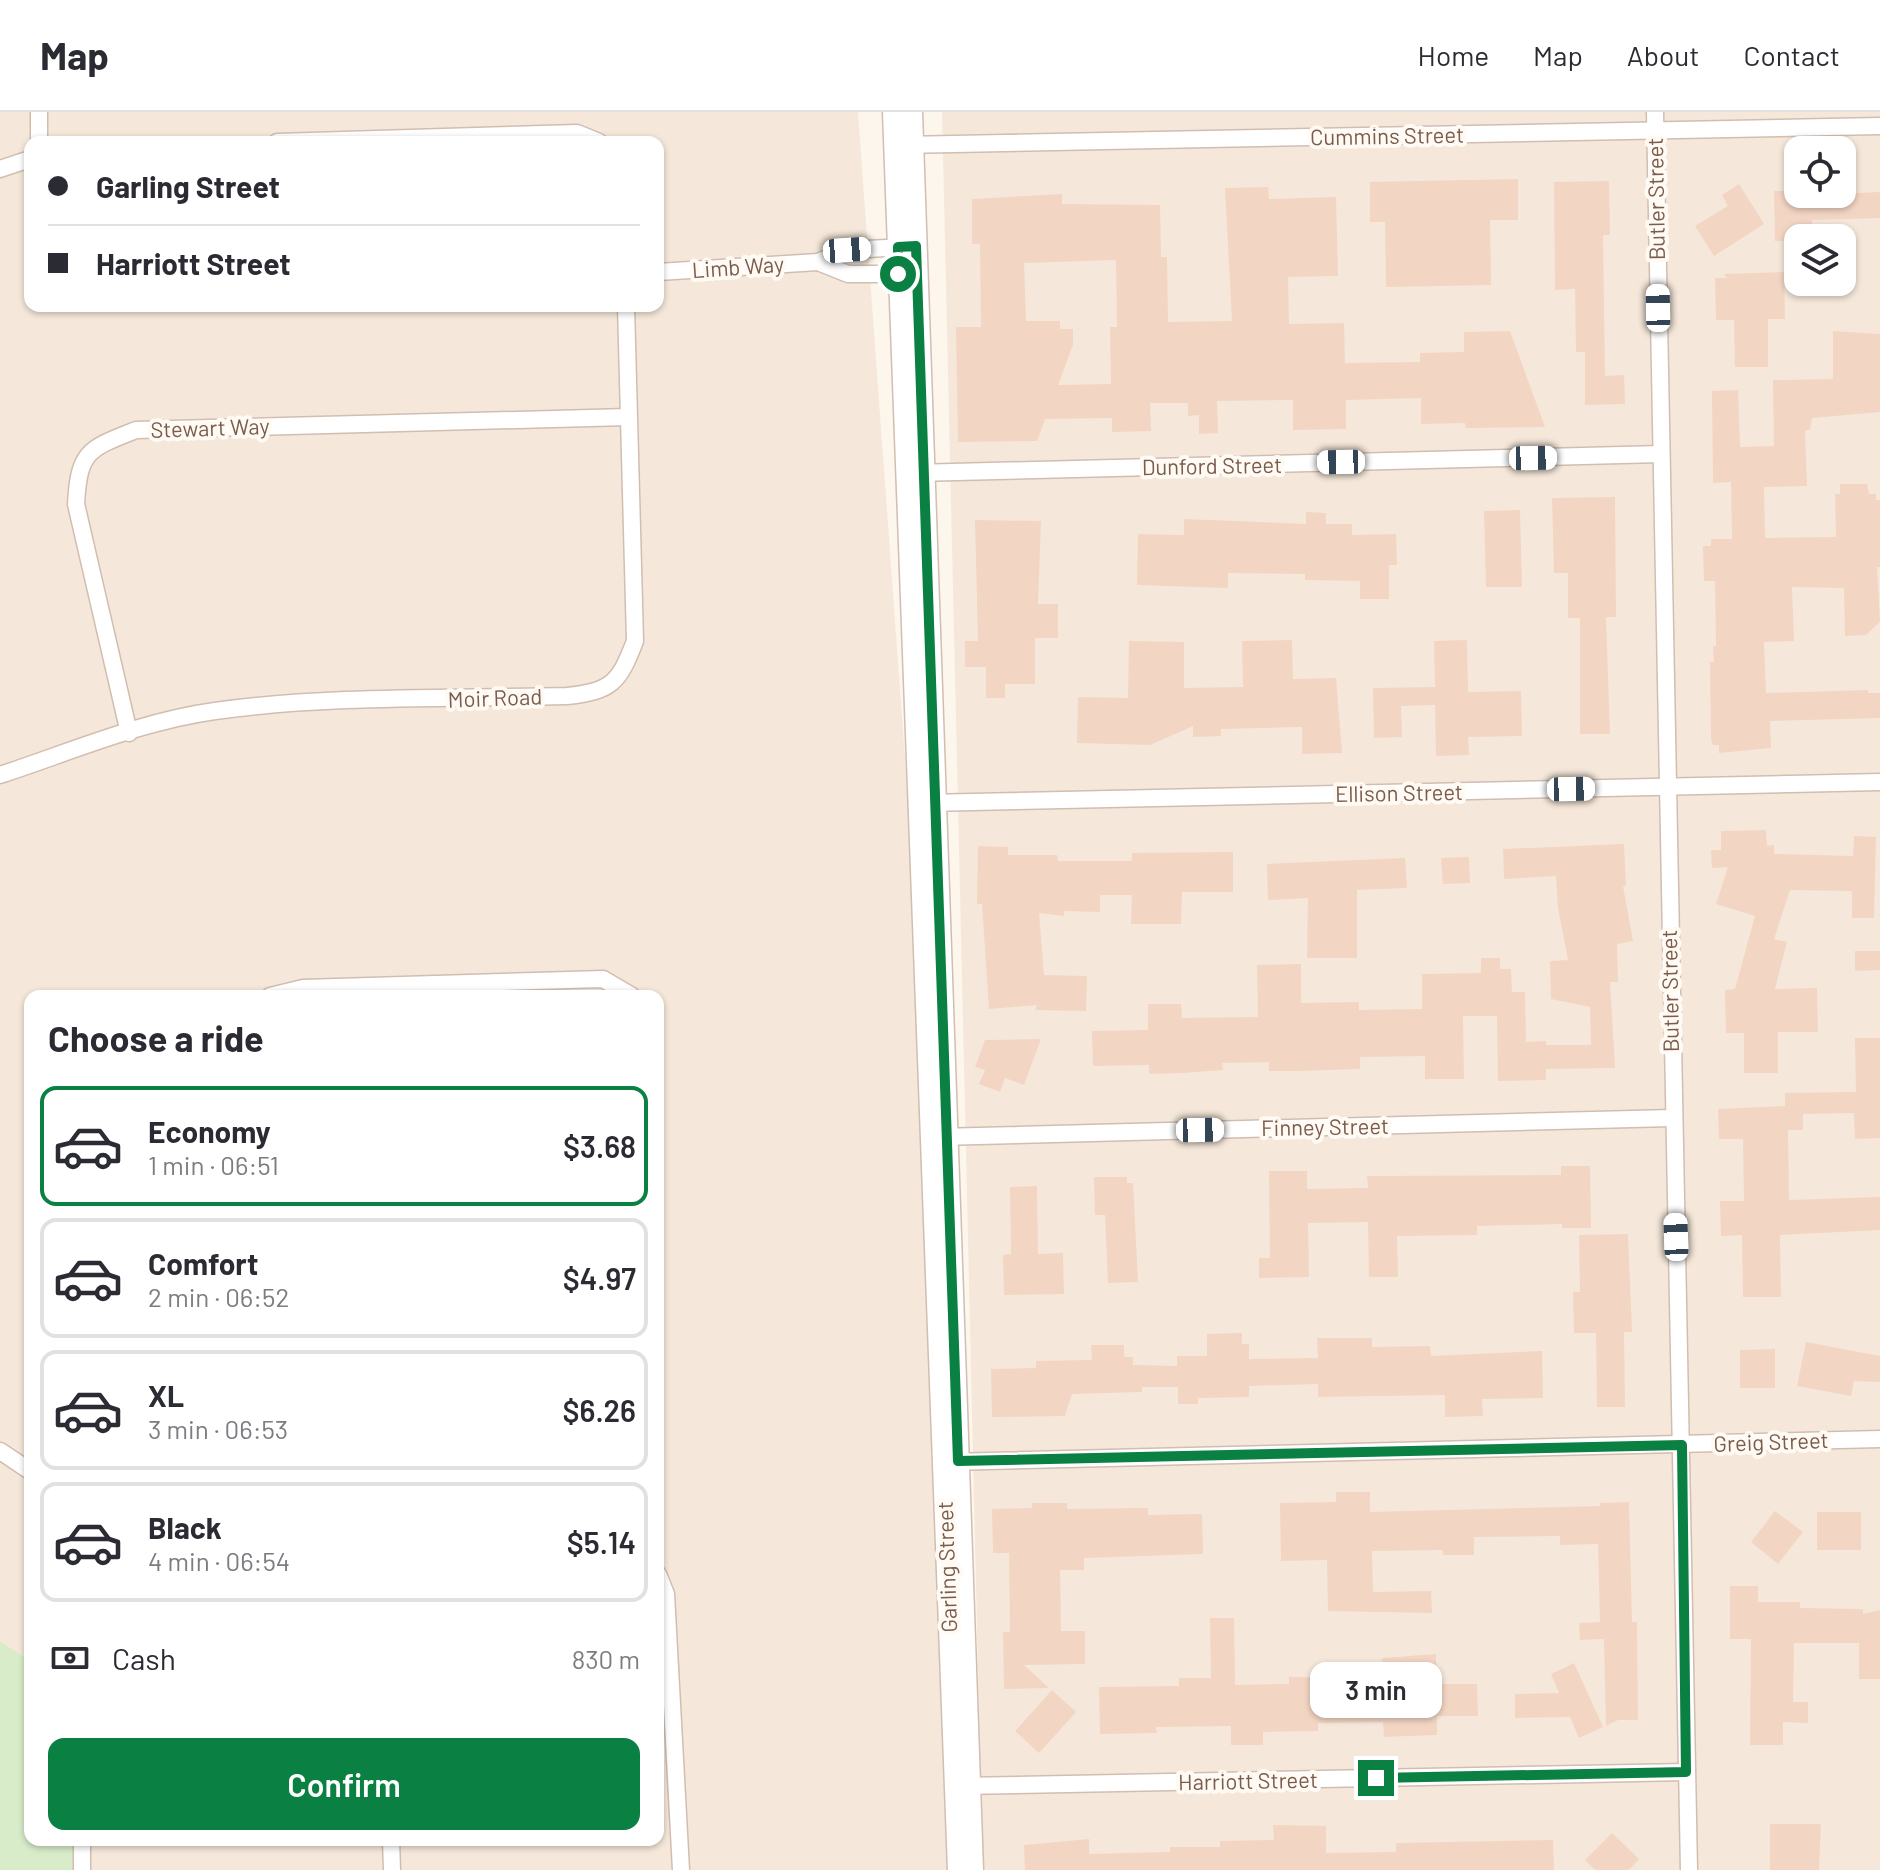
<!DOCTYPE html>
<html lang="en">
<head>
<meta charset="utf-8">
<style>
	:root { --surface:#fff; --page:#f2f2f3; --text:#2b2b33; --muted:#7c7c81; --line:#e1e1e2; --accent:#0b8043 }
	body { margin:0; font-family:Barlow,sans-serif; background:var(--page); color:var(--text); height:100vh; display:flex; flex-direction:column; font-size:30px; white-space:nowrap }
	* { box-sizing:border-box; margin:0 }
	p { font-size:26px; color:var(--muted) }
	.icon { flex:none; width:44px; height:44px; fill:none; stroke:currentColor; stroke-width:2; stroke-linecap:round; stroke-linejoin:round }
	.map { position:relative; flex:1; overflow:hidden }
	.drawer { position:absolute; left:24px; top:878px; width:640px; height:856px; display:flex; flex-direction:column; background:var(--surface); border-radius:16px; box-shadow:0 2px 6px #0004 }
	.drawer>* { flex:none }
	.hud { position:absolute; left:24px; top:24px; width:640px; height:176px; border-radius:16px; box-shadow:0 2px 6px #0004; display:grid; align-content:center; height:176px; padding:0 24px; background:var(--surface) }
	.buttons { position:absolute; left:1784px; top:24px; display:grid; gap:16px }
	.buttons a { display:grid; place-items:center; width:72px; height:72px; border-radius:16px; background:var(--surface); box-shadow:0 2px 6px #0004; font-size:40px }
	.end { position:absolute; width:36px; height:36px; margin:-18px; border:10px solid #0b8043; background:#fff; box-shadow:0 0 0 4px #fff }
	.from { border-radius:50% }
	.bubble { position:absolute; height:56px; border-radius:16px; background:var(--surface); box-shadow:0 2px 6px #0004; font-size:26px; font-weight:600; line-height:56px; text-align:center }
	.car { position:absolute; width:24px; height:48px; margin:-24px -12px; border-radius:10px; box-shadow:0 0 6px 2px #0007; background:linear-gradient(#fff 24%,#345 0 40%,#fff 0 76%,#345 0 86%,#fff 0) }
	.hud b { display:flex; align-items:center; gap:28px; height:76px; font-size:30px }
	.hud b+b { border-top:2px solid var(--line) }
	.hud i { width:20px; height:20px; background:var(--text) }
	ul { padding:0; list-style:none }
	li { display:flex; align-items:center; gap:24px; height:120px; margin:0 16px 12px; padding:0 8px; border:4px solid var(--line); border-radius:16px }
	li div { flex:1 }
	li b { display:block; font-size:30px }
	li em { font-style:normal; font-weight:600 }
	li.on { border-color:var(--accent) }
	li>.icon { width:72px; height:72px; stroke-width:1.5 }
	h2 { padding:0 24px; font-size:36px; line-height:96px }
	.pay { display:flex; align-items:center; gap:20px; height:88px; padding:0 24px; font-size:30px }
	.pay p { margin-inline-start:auto }
	.cta { display:flex; gap:16px; margin-top:auto; padding:16px 24px }
	.cta a { flex:1; height:92px; border-radius:16px; background:var(--accent); color:#fff; font-size:32px; font-weight:600; line-height:92px; text-align:center }
	header { display:flex; align-items:center; gap:48px; box-sizing:border-box; height:112px; padding:0 40px; background:var(--surface); border-bottom:2px solid var(--line) }
	header strong { font-size:38px }
	nav { display:flex; gap:44px; margin-inline-start:auto; font-size:28px }
	.map>svg:first-child { display:block }
	.residential { fill:#f5e8da; fill-rule:evenodd }
	.green { fill:#d8ecc9 }
	.building { fill:#f3d5c3; fill-rule:evenodd }
	.lines { fill:none; stroke-linecap:round; stroke-linejoin:round }
	.minor-casing { stroke:#d1beb0; stroke-width:19 }
	.tertiary-casing { stroke:#d1beb0; stroke-width:23 }
	.minor { stroke:#fff; stroke-width:16 }
	.tertiary { stroke:#fff; stroke-width:20 }
	.route { stroke:#0b8043; stroke-width:10 }
	.labels { text-anchor:middle; stroke-width:8; stroke-linejoin:round; paint-order:stroke }
	.street-label { font-size:22px; fill:#7a5c4d; stroke:#fffaf3 }
</style>
</head>
<body>
<header>
<strong>Map</strong>
<nav><a>Home</a><a>Map</a><a>About</a><a>Contact</a></nav>
</header>
<div class="map">
<svg width="1880" height="1758" viewBox="0 0 1880 1758">
	<rect width="100%" height="100%" fill="#fdf6ec"/>
	<path class="residential" d="M0 0H858L981 1691 942 0H1880V1758H77V1728H658V884H30V1549L0 1529ZM30 30H658V194H30ZM1798 38H1842V82H1798ZM1798 126H1842V170H1798Z"/>
	<path class="green" d="M0 1529 30 1549V1728H77V1758H0Z"/>
	<g class="building">
		<path d="M1518 67V108H1490L1491 173 1386 175 1385 110H1370V70Z"/>
		<path d="M1609 69 1610 123H1603L1605 264 1624 263 1625 292 1585 293V240H1576L1575 177 1555 178 1554 70Z"/>
		<path d="M1739 72 1764 112 1714 144 1695 114 1728 94 1722 83Z"/>
		<path d="M1268 75 1269 87 1336 85 1338 164 1288 165 1289 212 1344 211 1345 251 1420 250V241L1464 240V220L1510 219 1545 315 1466 316 1465 311 1421 312V286L1346 288V317L1293 318V288L1217 289 1218 321 1199 322V303L1188 304V291H1150L1151 319 1112 320V306L1045 307 1037 329 958 330 956 215H981L980 132H972V87L1062 82V92L1160 93 1161 145H1167L1168 210 1232 209 1225 76ZM1116 148 1117 215H1110L1111 272 1058 273 1073 233V217H1060V209H1026L1024 151Z"/>
		<path d="M1774 79H1792L1793 84 1880 80V106L1812 108V115L1792 116V129H1775Z"/>
		<path d="M1784 160 1785 207H1768V255H1735L1734 208H1716L1715 166H1727L1724 162Z"/>
		<path d="M1833 219 1880 222V300L1812 306 1810 318H1805L1807 374 1764 375 1765 426 1836 425 1835 382H1840V372H1867L1869 382H1876V388H1880V455H1877L1880 510 1866 523 1845 524 1844 476 1792 475 1794 529 1764 530 1766 581 1868 578V581H1880V606L1770 609 1771 636 1719 641V633H1713L1711 627 1710 550H1714L1713 534H1716L1715 469H1704L1703 434H1711V427H1732L1731 370 1713 371 1712 279 1738 278 1740 335 1774 334 1773 268 1833 267Z"/>
		<path d="M1615 385 1616 505H1606L1610 622H1580V506H1568V461H1554L1552 386Z"/>
		<path d="M1520 398 1522 475H1486L1484 399Z"/>
		<path d="M1306 400 1326 401V412H1352V423L1396 422 1397 453H1389V487H1360V469L1305 468V462L1228 461V476L1137 473 1138 422 1184 423V407L1306 412Z"/>
		<path d="M975 408 1041 409 1038 492H1058V526H1035V572H1005V586H986V555H965V529H978Z"/>
		<path d="M1292 528 1293 567 1336 566 1342 641 1302 642V615L1221 617V624L1193 625V614L1150 633 1077 631 1078 585 1128 586 1129 529 1184 530V576L1243 575 1242 529Z"/>
		<path d="M1467 528 1468 580 1521 579 1522 624 1468 625 1469 643 1436 644 1435 593 1401 594 1402 625 1374 626 1373 576 1435 575 1434 529Z"/>
		<path d="M1766 718 1767 734 1774 733V742L1853 744 1854 724 1876 725 1874 806H1852V779L1790 778 1774 827 1787 830 1775 877 1817 876 1818 920H1778V961H1744V921H1726L1725 878 1735 877 1755 804 1716 792 1728 755 1712 756 1711 738H1721V719Z"/>
		<path d="M1624 732 1626 774H1623L1633 829 1617 832 1618 870H1610L1615 956 1546 957V968L1498 969 1497 904H1463L1464 967H1425V944L1360 945V957L1298 959H1269V950L1222 951 1223 958 1183 961 1149 962V953L1093 954 1092 919 1148 918V892H1181L1182 906 1258 905 1257 853 1301 852V891L1359 890V898L1422 897V862L1481 861V846H1500V857H1511L1512 880H1525L1526 930 1546 929V933H1591L1590 895 1551 887 1550 849 1568 848 1558 796 1556 764 1504 767 1503 737Z"/>
		<path d="M978 734 1008 735V743H1057L1058 749H1132V741L1233 740V780H1182L1181 812H1131L1132 783H1100V800L1064 799V804L1039 801 1044 863 1087 864 1086 899 1035 898 1037 893 989 897 982 792H977Z"/>
		<path d="M1469 745 1470 771 1443 772 1441 746Z"/>
		<path d="M1405 746 1407 776 1357 778V846H1307L1308 786 1268 788 1267 752Z"/>
		<path d="M1855 839H1880V858L1855 859Z"/>
		<path d="M1855 926H1880V1026L1855 1027 1854 1001 1803 1002V1018H1788L1789 1088 1880 1085V1118L1780 1123 1781 1185H1743L1742 1123 1721 1124 1720 1089H1744L1743 1027H1719L1718 997 1785 994V981L1856 980Z"/>
		<path d="M1041 927 1024 973 1005 966 1000 980 979 972 985 958 975 955 985 928Z"/>
		<path d="M1561 1054H1590L1591 1116H1562V1112L1477 1114V1123L1397 1124 1398 1165H1369L1368 1110 1308 1111 1309 1165 1259 1166V1146H1270L1269 1059H1307V1077L1368 1076 1367 1064 1561 1063Z"/>
		<path d="M1094 1065H1127V1071H1133L1138 1170 1108 1171 1105 1103H1095Z"/>
		<path d="M1037 1074 1038 1142 1063 1141 1064 1182 1004 1183 1003 1143 1011 1142 1010 1075Z"/>
		<path d="M1628 1122 1632 1220H1624L1625 1295H1597L1596 1221H1574L1573 1180H1580L1579 1123Z"/>
		<path d="M1242 1221V1232H1249V1247L1318 1246 1317 1226H1372V1235L1430 1234 1431 1244 1542 1239 1543 1286 1482 1287 1483 1304 1445 1305V1283L1318 1285V1272L1249 1274V1285L1198 1286V1292H1178V1275H1142V1280L1072 1282 1065 1304 992 1305 991 1257 1036 1256V1249L1092 1248 1091 1233H1124V1245H1133V1253L1177 1254V1244H1207V1222Z"/>
		<path d="M1806 1230 1880 1244V1270L1854 1269 1851 1284 1797 1274Z"/>
		<path d="M1775 1237V1276H1740V1238Z"/>
		<path d="M1336 1380H1370V1400L1600 1394V1391L1629 1390 1632 1510H1637L1638 1608H1618L1606 1614 1604 1527 1580 1528 1579 1511 1600 1510 1598 1432 1560 1433V1424L1474 1425V1443H1443V1438L1372 1439 1373 1480 1431 1479 1432 1501 1328 1499 1327 1448 1281 1449 1280 1391 1336 1390Z"/>
		<path d="M1032 1391H1067V1397L1148 1396V1403L1202 1402 1203 1442 1084 1446V1458H1060L1061 1519H1085V1552L1024 1553 1049 1576 1004 1577 1003 1520H1010L1009 1441H993L992 1397 1032 1396Z"/>
		<path d="M1775 1399 1803 1420 1778 1452 1751 1430Z"/>
		<rect x="1817" y="1400" width="44" height="38"/>
		<path d="M1730 1474H1758V1490H1800V1496L1863 1497V1502L1880 1498V1567H1859V1531H1794L1793 1590H1808V1611L1783 1610V1633H1750L1751 1527H1730Z"/>
		<path d="M1210 1506H1234L1235 1573 1289 1572V1565L1383 1566 1382 1546 1436 1542V1572H1477L1478 1604H1437V1623L1408 1624 1384 1625 1383 1610 1318 1611V1619L1263 1620V1633H1231V1614L1156 1615 1157 1621 1100 1622 1099 1575 1179 1574V1566H1211Z"/>
		<path d="M1574 1551 1603 1615 1579 1626 1570 1605 1515 1606V1582L1559 1581 1551 1562Z"/>
		<path d="M1052 1578 1076 1600 1039 1641 1015 1619Z"/>
		<path d="M1770 1712H1821L1819 1758H1770Z"/>
		<path d="M1273 1713 1326 1714V1741L1396 1740V1731L1553 1728 1554 1758H1025L1024 1733 1089 1727V1742L1170 1740V1735H1220V1729L1274 1728Z"/>
		<path d="M1612 1721 1639 1747 1629 1758H1595L1585 1748Z"/>
	</g>
	<g class="lines">
		<defs>
			<g id="minor">
				<path d="M39 0V30"/>
				<path d="M1655 0 1689 1758"/>
				<path d="M277 30 577 21 599 30"/>
				<path d="M902 33 1880 14"/>
				<path d="M0 57 30 47"/>
				<path d="M818 150 848 162H911"/>
				<path d="M658 160 818 150 847 138 906 135"/>
				<path d="M915 361 1661 342"/>
				<path d="M129 621 76 392C79 339 88 337 136 318L627 305"/>
				<path d="M0 663C70 640 142 609 215 599 331 583 450 587 567 584 613 579 619 570 635 529L626 194"/>
				<path d="M926 691 1880 670"/>
				<path d="M270 884 303 876 603 867 632 884"/>
				<path d="M938 1025 1672 1006"/>
				<path d="M0 1339 30 1359"/>
				<path d="M950 1350 1880 1327"/>
				<path d="M658 1462 666 1482 681 1758"/>
				<path d="M960 1674 1686 1660"/>
				<path d="M391 1728 392 1758"/>
				<path d="M82 1758V1728"/>
			</g>
			<g id="tertiary">
				<path d="M893 0 958 1758"/>
				<path d="M912 0 973 1758"/>
			</g>
		</defs>
		<use href="#minor" class="minor-casing"/>
		<use href="#tertiary" class="tertiary-casing"/>
		<use href="#minor" class="minor"/>
		<use href="#tertiary" class="tertiary"/>
	</g>
	<g class="lines">
		<path class="route" d="M898 162V135L916 134 958 1349 1682 1333 1686 1660 1376 1666"/>
	</g>
	<g class="labels">
		<g class="street-label">
			<text transform="translate(1387 24) rotate(-1)" y="8">Cummins Street</text>
			<text transform="translate(1656 87) rotate(-91)" y="8">Butler Street</text>
			<text transform="translate(738 155) rotate(-4)" y="8">Limb Way</text>
			<text transform="translate(210 316) rotate(-2)" y="8">Stewart Way</text>
			<text transform="translate(1212 354) rotate(-1)" y="8">Dunford Street</text>
			<text transform="translate(495 586) rotate(-2)" y="8">Moir Road</text>
			<text transform="translate(1399 681) rotate(-1)" y="8">Ellison Street</text>
			<text transform="translate(1670 879) rotate(-91)" y="8">Butler Street</text>
			<text transform="translate(1325 1015) rotate(-1)" y="8">Finney Street</text>
			<text transform="translate(1771 1330) rotate(-2)" y="8">Greig Street</text>
			<text transform="translate(947 1455) rotate(-92)" y="8">Garling Street</text>
			<text transform="translate(1248 1669) rotate(-1)" y="8">Harriott Street</text>
		</g>
	</g>
</svg>
<div class="buttons">
<a><svg class="icon" aria-label="locate" viewBox="0 0 24 24"><circle cx="12" cy="12" r="6"/><path d="M12 2v4M12 18v4M2 12h4M18 12h4"/></svg></a>
<a><svg class="icon" aria-label="layers" viewBox="0 0 24 24"><path d="M12 4l9 5-9 5-9-5zM3 14l9 5 9-5"/></svg></a>
</div>
<i class="end from" style="left:898px;top:162px"></i>
<i class="end" style="left:1376px;top:1666px"></i>
<div class="bubble" style="left:1310px;top:1550px;width:132px">3 min</div>
<i class="car" style="left:847px;top:138px;rotate:86deg"></i>
<i class="car" style="left:1658px;top:196px;rotate:359deg"></i>
<i class="car" style="left:1533px;top:346px;rotate:89deg"></i>
<i class="car" style="left:1341px;top:350px;rotate:269deg"></i>
<i class="car" style="left:1571px;top:677px;rotate:89deg"></i>
<i class="car" style="left:1200px;top:1018px;rotate:89deg"></i>
<i class="car" style="left:1676px;top:1125px;rotate:358deg"></i>
<div class="hud">
<b><i class="from"></i>Garling Street</b>
<b><i></i>Harriott Street</b>
</div>
<section class="drawer">
<h2>Choose a ride</h2>
<ul>
<li class="on"><svg class="icon" aria-label="car" viewBox="0 0 24 24"><path d="M5 17H2v-5l4-1 3-4h7l3 4 3 1v5h-3M9 17h6M6 11h13"/><circle cx="7" cy="17" r="2"/><circle cx="17" cy="17" r="2"/></svg><div><b>Economy</b><p>1 min · 06:51</p></div><em>$3.68</em></li>
<li><svg class="icon" aria-label="car" viewBox="0 0 24 24"><path d="M5 17H2v-5l4-1 3-4h7l3 4 3 1v5h-3M9 17h6M6 11h13"/><circle cx="7" cy="17" r="2"/><circle cx="17" cy="17" r="2"/></svg><div><b>Comfort</b><p>2 min · 06:52</p></div><em>$4.97</em></li>
<li><svg class="icon" aria-label="car" viewBox="0 0 24 24"><path d="M5 17H2v-5l4-1 3-4h7l3 4 3 1v5h-3M9 17h6M6 11h13"/><circle cx="7" cy="17" r="2"/><circle cx="17" cy="17" r="2"/></svg><div><b>XL</b><p>3 min · 06:53</p></div><em>$6.26</em></li>
<li><svg class="icon" aria-label="car" viewBox="0 0 24 24"><path d="M5 17H2v-5l4-1 3-4h7l3 4 3 1v5h-3M9 17h6M6 11h13"/><circle cx="7" cy="17" r="2"/><circle cx="17" cy="17" r="2"/></svg><div><b>Black</b><p>4 min · 06:54</p></div><em>$5.14</em></li>
</ul>
<div class="pay"><svg class="icon" aria-label="cash" viewBox="0 0 24 24"><path d="M3 7h18v10H3z"/><circle cx="12" cy="12" r="2"/></svg>Cash<p>830 m</p></div>
<div class="cta"><a>Confirm</a></div>
</section>
</div>
</body>
</html>
